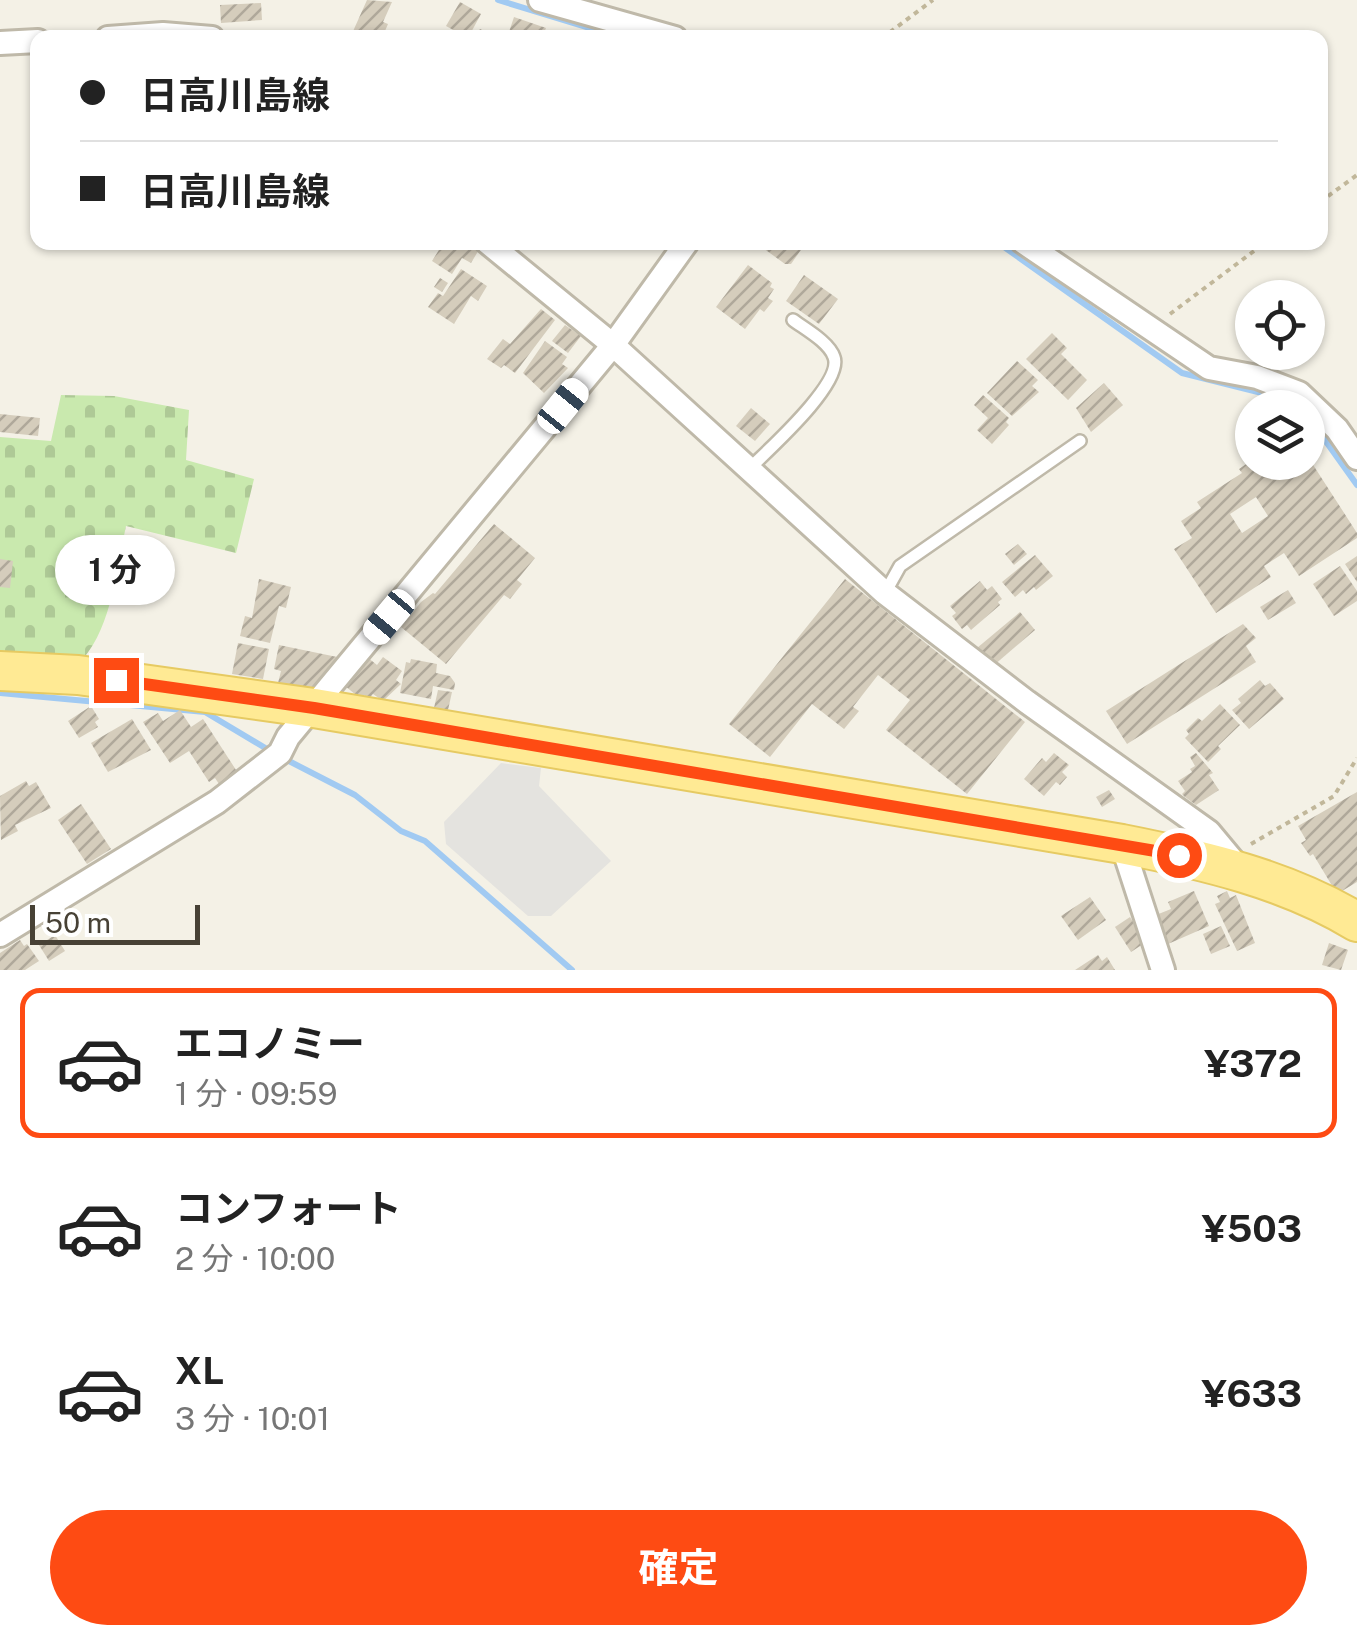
<!DOCTYPE html>
<html lang="ja">
<head>
<meta charset="utf-8">
<style>
	:root { --surface:#fff; --page:#f2f2f2; --text:#222; --muted:#767676; --line:#e0e0e0; --accent:#fe4b13 }
	body { margin:0; font-family:"Public Sans","Noto Sans JP",sans-serif; background:var(--page); color:var(--text); height:100vh; display:flex; flex-direction:column; font-size:38px; white-space:nowrap }
	* { box-sizing:border-box; margin:0 }
	p { font-size:32px; color:var(--muted) }
	.icon { flex:none; width:55px; height:55px; fill:none; stroke:currentColor; stroke-width:2; stroke-linecap:round; stroke-linejoin:round }
	.map { position:relative; height:970px; overflow:hidden }
	.sheet { display:flex; flex-direction:column; background:var(--surface); flex:1 }
	.sheet>* { flex:none }
	.guide { position:absolute; left:30px; top:30px; width:1298px; height:220px; border-radius:20px; box-shadow:0 2px 8px #0004; display:grid; align-content:center; height:220px; padding:0 50px; background:var(--surface) }
	.fabs { position:absolute; left:1235px; top:280px; display:grid; gap:20px }
	.fabs a { display:grid; place-items:center; width:90px; height:90px; border-radius:50%; background:var(--surface); box-shadow:0 2px 8px #0004; font-size:50px }
	.scale { position:absolute; left:30px; bottom:25px; width:170px; box-sizing:border-box; padding-left:10px; border:5px solid #474135; border-top:0; font-size:28px; line-height:35px; white-space:nowrap; color:#474135; -webkit-text-stroke:8px #fff; paint-order:stroke }
	.end { position:absolute; width:45px; height:45px; margin:-22px; border:12px solid #fe4b13; background:#fff; box-shadow:0 0 0 5px #fff }
	.from { border-radius:50% }
	.bubble { position:absolute; height:70px; border-radius:35px; background:var(--surface); box-shadow:0 2px 8px #0004; font-size:32px; font-weight:700; line-height:70px; text-align:center }
	.car { position:absolute; width:30px; height:60px; margin:-30px -15px; border-radius:12px; box-shadow:0 0 8px 2px #0007; background:linear-gradient(#fff 24%,#345 0 40%,#fff 0 76%,#345 0 86%,#fff 0) }
	.guide b { display:flex; align-items:center; gap:35px; height:95px; font-size:38px }
	.guide b+b { border-top:2px solid var(--line) }
	.guide i { width:25px; height:25px; background:var(--text) }
	ul { padding:18px 0 0; list-style:none }
	li { display:flex; align-items:center; gap:30px; height:150px; margin:0 20px 15px; padding:0 30px; border:5px solid transparent; border-radius:20px }
	li div { flex:1 }
	li b { display:block; font-size:38px }
	li em { font-style:normal; font-weight:700 }
	li.current { border-color:var(--accent) }
	li>.icon { width:90px; height:90px; stroke-width:1.5 }
	.primary-button { display:flex; gap:20px; margin-top:auto; padding:20px 50px }
	.primary-button a { flex:1; height:115px; border-radius:60px; background:var(--accent); color:#fff; font-size:40px; font-weight:700; line-height:115px; text-align:center }
	.map>svg:first-child { display:block }
	.cemetery { fill:url(#cemetery-stones) }
	.parking { fill:#e4e3df }
	.lines { fill:none; stroke-linecap:round; stroke-linejoin:round }
	.stream { stroke:#a1caf2; stroke-width:6 }
	.building { fill:url(#building-hatch); fill-rule:evenodd }
	.lane-casing { stroke:#bfb9a9; stroke-width:16 }
	.street-casing { stroke:#bfb9a9; stroke-width:28 }
	.primary-casing { stroke:#e6ca62; stroke-width:42 }
	.path { stroke:#c1b79a; stroke-width:4; stroke-dasharray:5 5; stroke-linecap:butt }
	.lane { stroke:#fff; stroke-width:11 }
	.street { stroke:#fff; stroke-width:22 }
	.primary { stroke:#ffea94; stroke-width:38 }
	.route { stroke:#fe4b13; stroke-width:12 }
</style>
</head>
<body>
<div class="map">
<svg width="1357" height="970" viewBox="0 0 1357 970">
	<defs>
		<pattern id="cemetery-stones" width="16" height="16" patternUnits="userSpaceOnUse" patternTransform="scale(2.5)"><rect width="16" height="16" fill="#c9e9ae"/><path d="M2 7V4a2 2 0 0 1 4 0v3zM10 15v-3a2 2 0 0 1 4 0v3z" fill="#aec996"/></pattern>
		<pattern id="building-hatch" width="6" height="6" patternUnits="userSpaceOnUse" patternTransform="scale(2.5)"><rect width="6" height="6" fill="#d5cdbc"/><path d="M-1 1l2-2M0 6l6-6M5 7l2-2" fill="none" stroke="#afa89a"/></pattern>
	</defs>
	<rect width="100%" height="100%" fill="#f4f1e6"/>
	<path class="cemetery" d="M61 395 114 396 189 410 186 460 254 479 236 553 126 526C117 568 112 625 83 659L0 655V437L51 441Z"/>
	<path class="parking" d="M501 763 541 768 539 786 611 861 551 916H528L446 844 444 822Z"/>
	<g class="lines">
		<g class="stream">
			<path d="M498 0 622 38"/>
			<path d="M997 242 1182 373 1266 394 1290 408"/>
			<path d="M1308 422 1317 429 1357 485"/>
			<path d="M0 693 205 712 272 752"/>
			<path d="M283 758 355 795 401 831 425 841 572 970"/>
		</g>
	</g>
	<g class="building">
		<path d="M367 0 392 2 383 22 388 24 382 38H350Z"/>
		<path d="M460 2 481 14 468 38 446 26Z"/>
		<path d="M261 3 262 20 221 23 220 5Z"/>
		<path d="M514 17 546 28 542 38H507Z"/>
		<path d="M480 29 498 38H475Z"/>
		<path d="M444 242H470L480 248 471 263 462 258 452 274 432 261Z"/>
		<path d="M767 242H801L803 247 791 264H785L763 248Z"/>
		<path d="M748 265 772 283 770 287 774 289 768 298 773 301 764 312 760 309 745 329 716 307Z"/>
		<path d="M461 269 487 286 478 301 471 296 454 324 428 307 438 293 443 296Z"/>
		<path d="M804 275 838 299 819 324 786 301Z"/>
		<path d="M440 278 448 283 442 292 434 287Z"/>
		<path d="M541 309 555 320 515 373 504 365 501 368 487 359 503 339 510 344Z"/>
		<path d="M565 325 581 336 568 353 552 341Z"/>
		<path d="M1052 333 1067 348 1061 354 1087 380 1068 400 1026 359Z"/>
		<path d="M545 341 567 357 562 364 568 368 544 393 523 373Z"/>
		<path d="M1017 361 1038 380 1032 386 1039 392 1012 416 987 393Z"/>
		<path d="M1104 383 1123 405 1091 432 1076 408Z"/>
		<path d="M983 395 1009 418 1006 422 1009 425 992 444 977 430 988 418 974 405Z"/>
		<path d="M751 408 770 424 755 441 736 426Z"/>
		<path d="M0 414 40 418 38 436 0 432Z"/>
		<path d="M1308 457 1357 533V538L1299 576 1284 553 1264 566 1271 577 1216 613 1174 549 1192 538 1181 521 1201 508 1197 502 1242 473 1239 469 1252 460 1308 462ZM1256 497 1268 516 1242 533 1230 514Z"/>
		<path d="M494 524 535 558 517 580 522 584 510 599 504 595 446 664 401 627 421 602 433 593 435 594Z"/>
		<path d="M1018 544 1027 554 1014 565 1005 554Z"/>
		<path d="M1035 555 1053 576 1036 590 1034 587 1026 594 1023 590 1015 597 1002 582Z"/>
		<path d="M1357 556V582L1345 564Z"/>
		<path d="M0 559 13 561 10 588 0 587Z"/>
		<path d="M1340 566 1357 591V601L1334 616 1313 584Z"/>
		<path d="M259 579 291 587 286 608 279 606 270 643 240 636 245 616 252 618Z"/>
		<path d="M845 579 1025 722 967 794 886 730 910 700 878 675 853 707 859 711 844 729 812 704 770 757 729 724Z"/>
		<path d="M980 581 987 590 992 586 1002 599 998 602 1000 605 971 630 967 625 962 629 952 616 956 613 950 606Z"/>
		<path d="M1288 590 1296 603 1268 620 1260 607Z"/>
		<path d="M1020 612 1035 630 993 666 977 648Z"/>
		<path d="M1243 624 1256 638 1246 646 1256 662 1127 744 1106 711Z"/>
		<path d="M238 643 269 649 263 679 232 674Z"/>
		<path d="M279 645 342 658 314 690 278 683 281 671 274 669Z"/>
		<path d="M367 657 377 665 383 657 402 671 396 680 401 684 383 701 373 694 369 699 364 695 361 699 345 686Z"/>
		<path d="M411 659 437 664 436 673 450 676 455 683 454 690 433 686 431 699 400 693 406 662 410 663Z"/>
		<path d="M1260 680 1265 686 1270 683 1284 699 1249 729 1232 710 1241 703 1238 699Z"/>
		<path d="M438 690 452 692 448 710 434 708Z"/>
		<path d="M1220 704 1240 725 1218 746 1221 749 1208 762 1185 738 1189 734 1186 730 1198 718 1202 721Z"/>
		<path d="M91 706 99 719 95 722 98 727 79 738 68 721Z"/>
		<path d="M180 710 191 727 203 719 238 773 219 784 215 778 209 782 189 751 170 763 143 722 158 713 163 721Z"/>
		<path d="M132 719 151 750 108 772 91 743Z"/>
		<path d="M1054 753 1069 765 1062 772 1067 777 1060 785 1056 782 1044 796 1024 779 1042 758 1046 762Z"/>
		<path d="M1196 753 1213 773 1209 775 1219 790 1196 805 1185 797 1182 794 1185 791 1178 781 1192 772 1190 769 1195 766 1190 757Z"/>
		<path d="M26 781 29 786 36 782 51 808 15 825 18 831 1 840 0 796Z"/>
		<path d="M1109 790 1115 799 1102 807 1096 797Z"/>
		<path d="M1357 792V882L1337 894 1313 854 1310 856 1301 843 1306 840 1298 826Z"/>
		<path d="M81 804 111 849 87 864 58 820Z"/>
		<path d="M1194 891 1209 926 1168 944 1156 915 1171 909 1168 902Z"/>
		<path d="M1227 891 1230 898 1236 895 1255 943 1237 951 1215 904 1220 902 1217 896Z"/>
		<path d="M1090 897 1106 920 1078 940 1061 916Z"/>
		<path d="M1130 917 1146 942 1131 952 1115 927Z"/>
		<path d="M1221 926 1230 946 1211 954 1203 934Z"/>
		<path d="M55 935 65 951 49 961 39 945Z"/>
		<path d="M20 940 24 946 27 944 39 961 25 970H0V953Z"/>
		<path d="M1329 943 1348 950 1341 970 1322 965Z"/>
		<path d="M1098 955 1102 961 1107 957 1115 970H1075Z"/>
	</g>
	<g class="lines">
		<defs>
			<g id="lane">
				<path d="M749 469C767 451 844 383 834 357 829 342 805 329 793 320"/>
				<path d="M885 593 900 566 1080 441"/>
			</g>
			<g id="street">
				<path d="M540 0 675 38"/>
				<path d="M108 38 163 34 212 38"/>
				<path d="M0 43 38 41"/>
				<path d="M487 242 613 345 885 593 1027 702 1209 832 1239 868"/>
				<path d="M1023 242 1209 368 1257 377 1299 393 1337 429 1357 458"/>
				<path d="M1122 844 1163 970"/>
				<path d="M0 935 217 802 280 753 288 737 613 345 687 242"/>
			</g>
			<path id="primary" d="M0 671 78 675 314 708 1122 844C1203 860 1286 879 1357 922"/>
		</defs>
		<use href="#lane" class="lane-casing"/>
		<use href="#street" class="street-casing"/>
		<use href="#primary" class="primary-casing"/>
		<g class="path">
			<path d="M882 38 933 0"/>
			<path d="M1320 202 1357 175"/>
			<path d="M1170 314 1266 242"/>
			<path d="M1251 844 1334 796 1357 758"/>
		</g>
		<use href="#lane" class="lane"/>
		<use href="#street" class="street"/>
		<use href="#primary" class="primary"/>
	</g>
	<g class="lines">
		<path class="route" d="M116 680 314 708 1179 855"/>
	</g>
</svg>
<div class="fabs">
<a><svg class="icon" aria-label="locate" viewBox="0 0 24 24"><circle cx="12" cy="12" r="6"/><path d="M12 2v4M12 18v4M2 12h4M18 12h4"/></svg></a>
<a><svg class="icon" aria-label="layers" viewBox="0 0 24 24"><path d="M12 4l9 5-9 5-9-5zM3 14l9 5 9-5"/></svg></a>
</div>
<div class="scale">50 m</div>
<i class="end from" style="left:1179px;top:855px"></i>
<i class="end" style="left:116px;top:680px"></i>
<div class="bubble" style="left:55px;top:535px;width:120px">1 分</div>
<i class="car" style="left:563px;top:406px;rotate:39deg"></i>
<i class="car" style="left:389px;top:617px;rotate:220deg"></i>
<div class="guide">
<b><i class="from"></i>日高川島線</b>
<b><i></i>日高川島線</b>
</div>
</div>
<section class="sheet">
<ul>
<li class="current"><svg class="icon" aria-label="car" viewBox="0 0 24 24"><path d="M5 17H2v-5l4-1 3-4h7l3 4 3 1v5h-3M9 17h6M6 11h13"/><circle cx="7" cy="17" r="2"/><circle cx="17" cy="17" r="2"/></svg><div><b>エコノミー</b><p>1 分 · 09:59</p></div><em>¥372</em></li>
<li><svg class="icon" aria-label="car" viewBox="0 0 24 24"><path d="M5 17H2v-5l4-1 3-4h7l3 4 3 1v5h-3M9 17h6M6 11h13"/><circle cx="7" cy="17" r="2"/><circle cx="17" cy="17" r="2"/></svg><div><b>コンフォート</b><p>2 分 · 10:00</p></div><em>¥503</em></li>
<li><svg class="icon" aria-label="car" viewBox="0 0 24 24"><path d="M5 17H2v-5l4-1 3-4h7l3 4 3 1v5h-3M9 17h6M6 11h13"/><circle cx="7" cy="17" r="2"/><circle cx="17" cy="17" r="2"/></svg><div><b>XL</b><p>3 分 · 10:01</p></div><em>¥633</em></li>
</ul>
<div class="primary-button"><a>確定</a></div>
</section>
</body>
</html>
